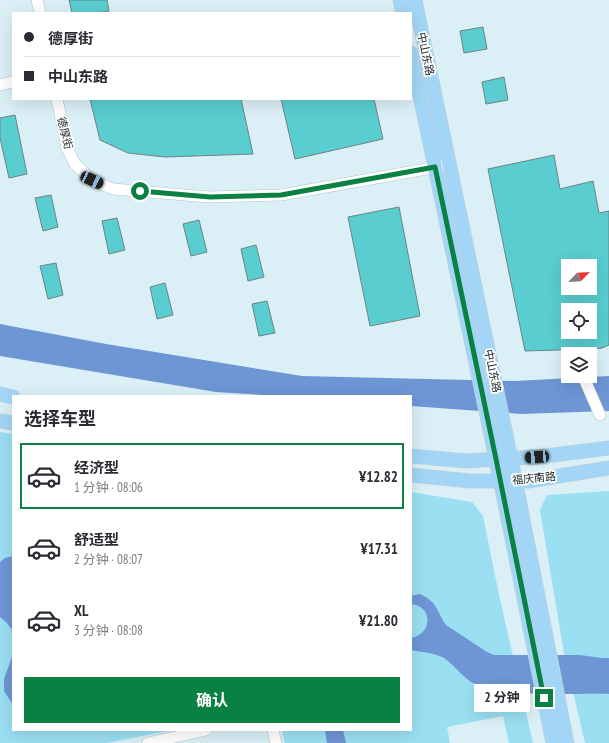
<!DOCTYPE html>
<html lang="zh">
<head>
<meta charset="utf-8">
<style>
	:root { --surface:#fff; --page:#f2f2f3; --text:#2b2b33; --muted:#7c7c81; --line:#e1e1e2; --accent:#0b8043 }
	body { margin:0; font-family:"PT Sans Narrow","Noto Sans SC",sans-serif; background:var(--page); color:var(--text); height:100vh; display:flex; flex-direction:column; font-size:15px; white-space:nowrap }
	* { box-sizing:border-box; margin:0 }
	p { font-size:13px; color:var(--muted) }
	.icon { flex:none; width:22px; height:22px; fill:none; stroke:currentColor; stroke-width:2; stroke-linecap:round; stroke-linejoin:round }
	.map { position:relative; flex:1; overflow:hidden }
	.drawer { position:absolute; left:12px; top:395px; width:400px; height:336px; display:flex; flex-direction:column; background:var(--surface); border-radius:0px; box-shadow:0 4px 16px #0002 }
	.drawer>* { flex:none }
	.hud { position:absolute; left:12px; top:12px; width:400px; height:88px; border-radius:0px; box-shadow:0 4px 16px #0002; display:grid; align-content:center; height:88px; padding:0 12px; background:var(--surface) }
	.needle { width:26px; rotate:65deg }
	.tools { position:absolute; left:561px; top:259px; display:grid; gap:8px }
	.tools a { display:grid; place-items:center; width:36px; height:36px; border-radius:0px; background:var(--surface); box-shadow:0 4px 16px #0002; font-size:20px }
	.end { position:absolute; width:18px; height:18px; margin:-9px; border:5px solid #0b8043; background:#fff; box-shadow:0 0 0 2px #fff }
	.from { border-radius:50% }
	.bubble { position:absolute; height:28px; border-radius:0px; background:var(--surface); box-shadow:0 4px 16px #0002; font-size:13px; font-weight:700; line-height:28px; text-align:center }
	.car { position:absolute; width:12px; height:24px; margin:-12px -6px; border-radius:5px; box-shadow:0 0 3px 1px #0007; background:linear-gradient(#222 24%,#8ab4d8 0 40%,#222 0 76%,#8ab4d8 0 86%,#222 0) }
	.hud b { display:flex; align-items:center; gap:14px; height:38px; font-size:15px }
	.hud b+b { border-top:1px solid var(--line) }
	.hud i { width:10px; height:10px; background:var(--text) }
	ul { padding:0; list-style:none }
	li { display:flex; align-items:center; gap:12px; height:66px; margin:0 8px 6px; padding:0 4px; border:2px solid transparent; border-radius:0px }
	li div { flex:1 }
	li b { display:block; font-size:15px }
	li em { font-style:normal; font-weight:700 }
	li.active { border-color:var(--accent) }
	li>.icon { width:36px; height:36px; stroke-width:1.5 }
	h2 { padding:0 12px; font-size:18px; line-height:48px }
	.cta { display:flex; gap:8px; margin-top:auto; padding:8px 12px }
	.cta a { flex:1; height:46px; border-radius:0px; background:var(--accent); color:#fff; font-size:16px; font-weight:700; line-height:46px; text-align:center }
	.map>svg:first-child { display:block }
	.green { fill:#9bdff3 }
	.water { fill:#6e96d5 }
	.building { fill:#59cdd0; stroke:#6e8484; fill-rule:evenodd }
	.lines { fill:none; stroke-linecap:round; stroke-linejoin:round }
	.minor-casing { stroke:#b1c6cd; stroke-width:12 }
	.major-casing { stroke:#cecfd0; stroke-width:15 }
	.minor { stroke:#fff; stroke-width:11 }
	.major { stroke:#a3d6f6; stroke-width:14 }
	.route { stroke:#0b8043; stroke-width:5 }
	.labels { text-anchor:middle; stroke-width:3.5; stroke-linejoin:round; paint-order:stroke }
	.street-label { font-size:11px; fill:#1e2629; stroke:#fff }
</style>
</head>
<body>
<div class="map">
<svg width="609" height="743" viewBox="0 0 609 743">
	<rect width="100%" height="100%" fill="#daeff6"/>
	<g class="green">
		<path d="M0 432 13 434V730H172L107 743H0Z"/>
		<path d="M609 491V743H585L564 653 540 510 547 495Z"/>
		<path d="M411 492 472 502 483 516 499 595 533 743H509L503 716 447 727 450 743H285L282 730H411Z"/>
	</g>
	<g class="water">
		<path d="M0 324 106 344 302 376 515 381 609 376V411L521 414 411 406V396H278L216 392 0 356Z"/>
		<path d="M13 556V631L7 623 0 617V562L5 558Z"/>
		<path d="M420 594C439 603 436 611 446 625L487 652 494 655H580L602 658H609V694C571 693 512 698 477 685 464 680 456 666 444 658 435 653 422 652 411 650V638C433 634 433 606 411 604V596Z"/>
		<path d="M13 654V705L4 691V679Z"/>
		<path d="M325 730H343L346 743H327Z"/>
	</g>
	<g class="building">
		<path d="M69 0H107L109 11 98 13H72Z"/>
		<path d="M483 27 487 49 464 53 460 31Z"/>
		<path d="M504 77 508 100 486 104 482 82Z"/>
		<path d="M90 99H241L253 154 165 157 128 153 100 140Z"/>
		<path d="M281 99H374L383 139 295 159Z"/>
		<path d="M15 115 27 174 9 178 0 138V118Z"/>
		<path d="M554 155 560 189 593 181 599 213 609 211V345L602 348 592 349 525 351 488 169ZM568 266H590V288H568ZM568 310H590V332H568Z"/>
		<path d="M51 195 58 227 43 231 35 198Z"/>
		<path d="M399 207 420 316 370 326 348 217Z"/>
		<path d="M117 218 125 250 109 254 102 221Z"/>
		<path d="M199 220 207 252 191 256 183 224Z"/>
		<path d="M256 245 264 277 248 281 241 249Z"/>
		<path d="M56 263 63 295 48 299 40 266Z"/>
		<path d="M165 283 173 315 157 319 150 287Z"/>
		<path d="M267 301 275 333 259 336 252 304Z"/>
	</g>
	<g class="lines">
		<defs>
			<g id="minor">
				<path d="M37 0 40 13"/>
				<path d="M0 85 13 82"/>
				<path d="M57 99 67 148 75 164 92 180 113 189 209 197 281 195 443 166"/>
				<path d="M583 376 600 415"/>
				<path d="M273 730 276 743"/>
				<path d="M148 743 206 730"/>
			</g>
			<g id="major">
				<path d="M400 0 403 13"/>
				<path d="M415 0 511 459 567 743"/>
				<path d="M411 53 496 459 553 743"/>
				<path d="M0 394 13 397"/>
				<path d="M0 421 13 423"/>
				<path d="M411 456 465 461 537 457 609 448"/>
				<path d="M411 475 470 481H529L609 468"/>
			</g>
		</defs>
		<use href="#minor" class="minor-casing"/>
		<use href="#major" class="major-casing"/>
		<use href="#minor" class="minor"/>
		<use href="#major" class="major"/>
	</g>
	<g class="lines">
		<path class="route" d="M140 191 210 197 281 195 435 167 496 459 544 698"/>
	</g>
	<g class="labels">
		<g class="street-label">
			<text transform="translate(426 54) rotate(78)" y="4">中山东路</text>
			<text transform="translate(65 133) rotate(76)" y="4">德厚街</text>
			<text transform="translate(493 371) rotate(78)" y="4">中山东路</text>
			<text transform="translate(534 478) rotate(-5)" y="4">福庆南路</text>
		</g>
	</g>
</svg>
<div class="tools">
<a><svg class="needle" viewBox="-14 -14 28 28"><path d="M0-13l5 13h-10z" fill="#e53935"/><path d="M0 13l5-13h-10z" fill="#7c7c81"/></svg></a>
<a><svg class="icon" aria-label="locate" viewBox="0 0 24 24"><circle cx="12" cy="12" r="6"/><path d="M12 2v4M12 18v4M2 12h4M18 12h4"/></svg></a>
<a><svg class="icon" aria-label="layers" viewBox="0 0 24 24"><path d="M12 4l9 5-9 5-9-5zM3 14l9 5 9-5"/></svg></a>
</div>
<i class="end from" style="left:140px;top:191px"></i>
<i class="end" style="left:544px;top:698px"></i>
<div class="bubble" style="left:474px;top:684px;width:56px">2 分钟</div>
<i class="car" style="left:92px;top:180px;rotate:115deg"></i>
<i class="car" style="left:537px;top:457px;rotate:266deg"></i>
<div class="hud">
<b><i class="from"></i>德厚街</b>
<b><i></i>中山东路</b>
</div>
<section class="drawer">
<h2>选择车型</h2>
<ul>
<li class="active"><svg class="icon" aria-label="car" viewBox="0 0 24 24"><path d="M5 17H2v-5l4-1 3-4h7l3 4 3 1v5h-3M9 17h6M6 11h13"/><circle cx="7" cy="17" r="2"/><circle cx="17" cy="17" r="2"/></svg><div><b>经济型</b><p>1 分钟 · 08:06</p></div><em>¥12.82</em></li>
<li><svg class="icon" aria-label="car" viewBox="0 0 24 24"><path d="M5 17H2v-5l4-1 3-4h7l3 4 3 1v5h-3M9 17h6M6 11h13"/><circle cx="7" cy="17" r="2"/><circle cx="17" cy="17" r="2"/></svg><div><b>舒适型</b><p>2 分钟 · 08:07</p></div><em>¥17.31</em></li>
<li><svg class="icon" aria-label="car" viewBox="0 0 24 24"><path d="M5 17H2v-5l4-1 3-4h7l3 4 3 1v5h-3M9 17h6M6 11h13"/><circle cx="7" cy="17" r="2"/><circle cx="17" cy="17" r="2"/></svg><div><b>XL</b><p>3 分钟 · 08:08</p></div><em>¥21.80</em></li>
</ul>
<div class="cta"><a>确认</a></div>
</section>
</div>
</body>
</html>
